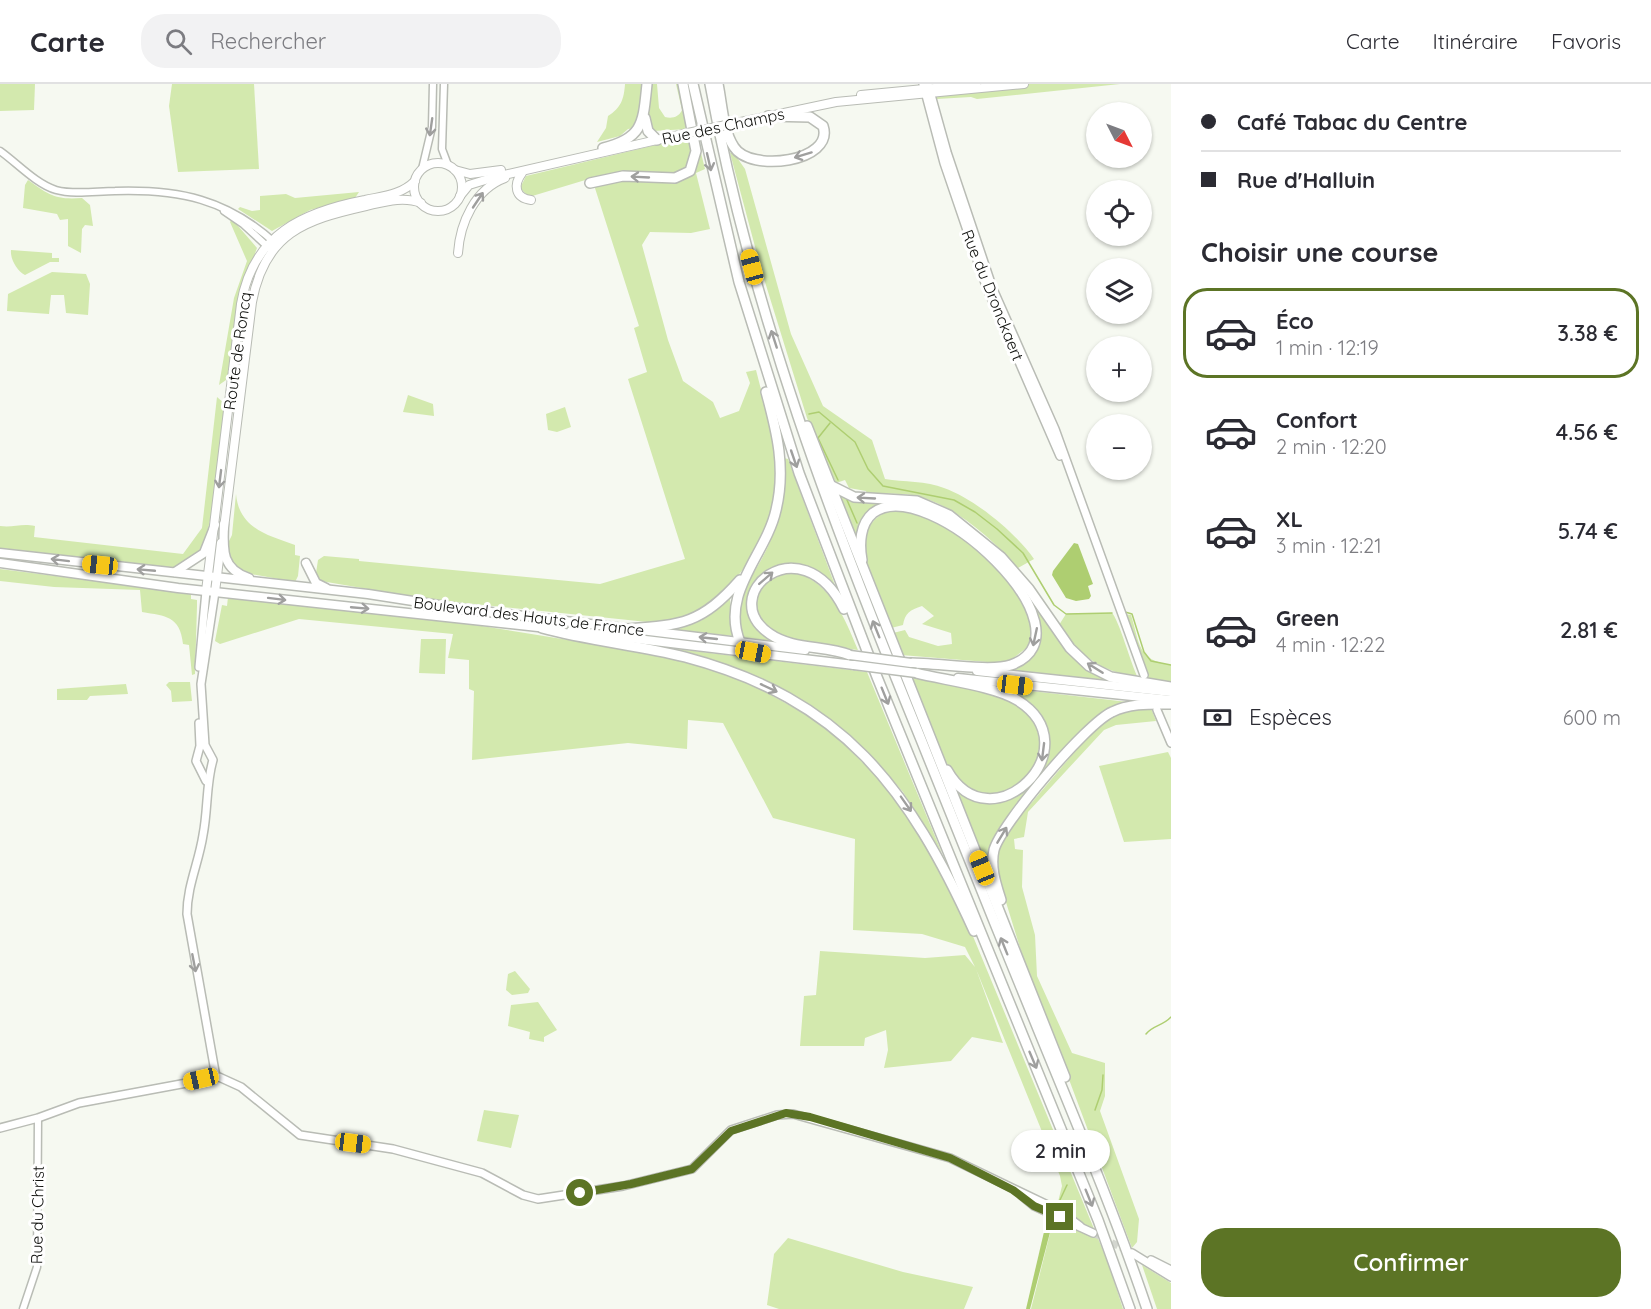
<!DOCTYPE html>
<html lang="fr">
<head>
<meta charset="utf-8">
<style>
	:root { --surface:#fff; --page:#f2f2f3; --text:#2b2b33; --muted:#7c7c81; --line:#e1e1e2; --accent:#5c7425 }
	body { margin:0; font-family:Quicksand,sans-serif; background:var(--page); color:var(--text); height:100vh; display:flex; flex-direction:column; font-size:22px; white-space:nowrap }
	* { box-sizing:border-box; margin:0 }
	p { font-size:20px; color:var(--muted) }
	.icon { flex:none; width:33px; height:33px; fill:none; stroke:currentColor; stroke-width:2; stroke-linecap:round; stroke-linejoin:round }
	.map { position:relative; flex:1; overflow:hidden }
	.side { display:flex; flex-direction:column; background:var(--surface); width:480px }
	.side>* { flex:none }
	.guide { display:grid; align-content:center; height:132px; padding:0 30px; background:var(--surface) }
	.needle { width:39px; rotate:132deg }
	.controls { position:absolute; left:1086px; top:18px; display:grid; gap:12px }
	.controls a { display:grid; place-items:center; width:66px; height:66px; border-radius:50%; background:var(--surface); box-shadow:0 2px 4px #0004; font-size:30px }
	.end { position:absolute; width:27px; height:27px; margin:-14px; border:8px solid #5c7425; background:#fff; box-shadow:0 0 0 3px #fff }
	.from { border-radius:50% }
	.bubble { position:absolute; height:42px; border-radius:21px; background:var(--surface); box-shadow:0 2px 4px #0004; font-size:20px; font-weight:600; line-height:42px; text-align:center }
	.car { position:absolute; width:18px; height:36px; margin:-18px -9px; border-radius:8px; box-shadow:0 0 4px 2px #0007; background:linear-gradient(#f5c518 24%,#345 0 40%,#f5c518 0 76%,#345 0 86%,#f5c518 0) }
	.guide b { display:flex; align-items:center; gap:21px; height:57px; font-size:22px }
	.guide b+b { border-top:2px solid var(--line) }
	.guide i { width:15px; height:15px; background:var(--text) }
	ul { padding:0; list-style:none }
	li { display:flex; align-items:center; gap:18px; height:90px; margin:0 12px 9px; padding:0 18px; border:3px solid transparent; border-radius:24px }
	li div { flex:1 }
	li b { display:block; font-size:22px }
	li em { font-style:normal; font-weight:600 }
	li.selected { border-color:var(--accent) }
	li>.icon { width:54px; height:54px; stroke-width:1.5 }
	h2 { padding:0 30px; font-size:27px; line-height:72px }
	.pay { display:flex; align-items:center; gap:15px; height:66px; padding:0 30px; font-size:22px }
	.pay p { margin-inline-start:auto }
	.button { display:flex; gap:12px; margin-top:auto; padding:12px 30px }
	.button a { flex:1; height:69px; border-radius:24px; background:var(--accent); color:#fff; font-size:24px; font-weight:600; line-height:69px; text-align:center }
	header { display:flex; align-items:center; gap:36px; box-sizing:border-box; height:84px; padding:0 30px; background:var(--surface); border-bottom:2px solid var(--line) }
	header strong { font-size:28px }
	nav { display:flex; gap:33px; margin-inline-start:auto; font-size:21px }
	.search { width:420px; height:54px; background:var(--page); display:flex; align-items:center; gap:15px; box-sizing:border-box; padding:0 21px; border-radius:24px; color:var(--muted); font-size:22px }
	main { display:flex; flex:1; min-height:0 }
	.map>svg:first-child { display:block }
	.green { fill:#d3e9ae }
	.water { fill:#aece71 }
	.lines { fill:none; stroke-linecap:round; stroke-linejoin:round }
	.stream { stroke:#aece71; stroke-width:1.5 }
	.secondary-tunnel { stroke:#d3d6cf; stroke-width:7; stroke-dasharray:7 3.5; stroke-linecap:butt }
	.tertiary-casing { stroke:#b9bcb5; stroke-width:9 }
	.secondary-casing { stroke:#b9bcb5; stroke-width:10 }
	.primary-casing { stroke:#b9bcb5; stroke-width:10 }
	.trunk-casing { stroke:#b9bcb5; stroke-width:11 }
	.motorway-casing { stroke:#b9bcb5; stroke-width:12 }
	.tertiary { stroke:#fff; stroke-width:6 }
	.secondary { stroke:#fff; stroke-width:7 }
	.primary { stroke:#fff; stroke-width:8 }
	.trunk { stroke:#fff; stroke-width:8 }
	.motorway { stroke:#fff; stroke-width:9 }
	.primary-bridge-casing { stroke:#b9bcb5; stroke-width:10; stroke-linecap:butt }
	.trunk-bridge-casing { stroke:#b9bcb5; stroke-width:11; stroke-linecap:butt }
	.primary-bridge { stroke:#fff; stroke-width:8 }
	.trunk-bridge { stroke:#fff; stroke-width:8 }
	.oneway { stroke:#9f9f9e }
	.route { stroke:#5c7425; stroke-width:8 }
	.labels { text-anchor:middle; stroke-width:6; stroke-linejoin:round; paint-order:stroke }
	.street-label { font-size:16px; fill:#0e0f0c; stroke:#fff }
</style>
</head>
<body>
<header>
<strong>Carte</strong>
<div class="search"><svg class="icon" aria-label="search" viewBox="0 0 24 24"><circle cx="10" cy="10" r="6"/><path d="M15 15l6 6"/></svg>Rechercher</div>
<nav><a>Carte</a><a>Itinéraire</a><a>Favoris</a></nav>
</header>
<main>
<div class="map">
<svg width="1171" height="1225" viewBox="0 0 1171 1225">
	<rect width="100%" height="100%" fill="#f6f9f1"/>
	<g class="green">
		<path d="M0 0H35L34 26 0 27Z"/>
		<path d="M172 0H254L259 85 178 88 169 22Z"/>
		<path d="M625 0H642L640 33 636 44 628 45 620 52 597 58 606 44 608 32C621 24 624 15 625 0Z"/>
		<path d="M651 0H657L659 24 665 33C672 35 679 33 682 26L676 0H679L688 45 653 47V44L651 47 648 34Z"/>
		<path d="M934 0H1120L977 15 971 13 937 15Z"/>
		<path d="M689 53 692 65 690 79 677 89 592 94 529 113 520 104 526 92Z"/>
		<path d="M700 65 705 85 696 89 710 145 691 149 650 148 642 161 668 256 683 297 713 318 720 334 739 327 750 299 746 288 756 286C762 311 771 337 775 362 783 422 755 490 704 523 698 527 691 533 684 535 676 538 666 538 657 539L426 515 321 497 316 489 318 476 324 472 359 475V477L600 500 685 475 628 295 647 288 634 244 639 242 594 101 615 96 673 97 687 94 695 86Z"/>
		<path d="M733 68 745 85 791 250 823 322 872 356 885 395C903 398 927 397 944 404 975 415 1016 449 1034 475L1018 484C993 456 960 426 924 414 906 408 886 410 867 410L866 407 849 404 845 396 836 399 807 334 761 185 730 69Z"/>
		<path d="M28 96C49 111 55 116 82 114L90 121 93 142 85 141 82 145 81 169 68 162V135L60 136 57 130 23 124 25 101Z"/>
		<path d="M359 108 355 114 310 126 272 147 238 125 240 123 252 127 260 126V112L286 110 295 114Z"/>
		<path d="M232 135 257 164 239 213 228 290 226 296 219 301 234 214 247 177 230 138Z"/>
		<path d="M11 166 52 169V174H59V178H50L25 191C17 187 10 175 11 166Z"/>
		<path d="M52 188 86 190 90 200 88 231 66 229 64 211H51L49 230 7 227 8 210Z"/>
		<path d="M408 311 433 320 434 332 403 328Z"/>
		<path d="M217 313 225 320 213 422 206 455 203 465 176 484 0 464V442C13 444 21 439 35 442L34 453 183 470 202 444Z"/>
		<path d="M565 323 571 343 557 348 548 346 546 330Z"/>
		<path d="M784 374 788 375 836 504C830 501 823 491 815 487 779 470 758 486 749 521L774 557 741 554C734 504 751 501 769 460 781 433 786 403 784 374Z"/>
		<path d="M236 410C239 444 267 451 295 461V471L300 472 298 492 295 498 245 489 234 483 226 463 232 451Z"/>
		<path d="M838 411 852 416 887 419 869 429 857 458Z"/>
		<path d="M892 425C904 428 918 429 929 434 958 446 1028 506 1032 539 1033 546 1030 555 1029 562L1011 576 999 579 901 571 893 549 905 546 909 553 938 562 952 560 951 549 922 540 934 532 922 522C910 526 905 529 903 541L891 544C877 507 839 445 892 425Z"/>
		<path d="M0 485 191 509V515L197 516V522L195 590 192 591 189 561 183 560C180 532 166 532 142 528L140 506 54 503 0 497Z"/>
		<path d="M794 487C831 500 844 532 858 566 828 562 746 558 758 511 763 494 778 491 794 487Z"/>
		<path d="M228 513 463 539 649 569 697 581 753 601 823 640 885 700 928 763 970 845 1109 1181 1123 1225H1031L1062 1102 1060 1092 976 885 1003 959 972 953 951 977 884 984 888 966 886 946 865 954 864 962H800L804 912 816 911 820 867 925 874 965 871 975 883 965 863 922 850 853 846 855 755 773 734 723 639 688 636 687 665 628 659 472 676 474 607 469 605V576L448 574 453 550 299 535 220 560 215 557 222 521 227 522Z"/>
		<path d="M730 515 733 552 676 546 702 536Z"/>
		<path d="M1031 515 1060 554 1112 598 1009 586C1014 582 1023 579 1029 574 1046 557 1040 533 1031 515Z"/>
		<path d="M1112 529C1119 536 1131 580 1138 594 1097 585 1083 574 1059 541L1066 530Z"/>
		<path d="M1124 530 1131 531C1140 560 1137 576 1171 581V599L1147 596Z"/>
		<path d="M421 555H446L445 590 419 589Z"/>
		<path d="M669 564 867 588 942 769 903 708 875 676 836 640 773 601 720 579Z"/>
		<path d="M911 593C944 597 989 602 1017 621 1071 657 1016 736 966 702 940 684 924 623 911 593Z"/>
		<path d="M169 598H190L192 617 172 618 171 607 166 601Z"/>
		<path d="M126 600 128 610 90 612 87 616H57V605Z"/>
		<path d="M1006 604 1128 618 1117 622 1009 735 990 785H987L956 709 961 706 965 709 1014 712C1055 689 1041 665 1035 627Z"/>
		<path d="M1151 624 1156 637 1116 641 1104 646 1028 728 1024 753 1014 755 1015 765 1023 766 1022 803 1035 851 1037 892 1072 969 1105 979V1012L1100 1027 1139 1135 1137 1158 1132 1164 1021 867 997 789C996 770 1001 758 1012 742L1093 646 1118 629Z"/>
		<path d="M1168 668 1171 674V755L1124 758 1099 682Z"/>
		<path d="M515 887 530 905 528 909 512 911 506 906 508 890Z"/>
		<path d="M538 918 557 946 544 953V958L529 955 530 948 508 942 511 921Z"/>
		<path d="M484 1026 519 1031 511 1064 477 1057Z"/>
		<path d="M788 1154 903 1188 973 1203 964 1225H779L767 1221 774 1170Z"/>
		<path d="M1142 1181 1171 1199V1225H1157Z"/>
	</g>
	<g class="water">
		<path d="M1074 459 1078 460 1093 500 1088 502 1091 512 1089 515 1076 517 1066 514 1052 491 1053 487Z"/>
		<path d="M1047 1135 1053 1137 1030 1225H1026Z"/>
	</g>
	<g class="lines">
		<g class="stream">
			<path d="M809 330 819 328 855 358 868 385 883 402 954 416 975 428 997 445 1023 469 1054 521 1066 530 1112 529"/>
			<path d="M830 339 818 354 838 396"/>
			<path d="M847 416 857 439"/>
			<path d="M1125 528 1132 530 1144 568 1151 577 1171 581"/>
			<path d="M1146 950C1153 941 1163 942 1171 933"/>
			<path d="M1095 1026 1102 1006 1103 991"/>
			<path d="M1059 1118 1067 1101"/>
		</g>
		<path class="secondary-tunnel" d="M1093 1149 1126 1166"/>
		<defs>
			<g id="tertiary">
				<path d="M444 0 442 65 448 81"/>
				<path d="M0 67C17 79 36 100 56 106 74 111 97 107 115 107 179 105 227 115 275 159"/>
				<path d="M422 85 432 43 433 0"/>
				<path d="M224 127 243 140 269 164"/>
				<path d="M23 1225 37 1183 38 1034"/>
			</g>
			<g id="secondary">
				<path d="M923 0 944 79 986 202 1060 372"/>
				<path d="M928 0 947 68 993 205 1055 345 1144 591"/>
				<path d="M215 508 201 600 205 661 213 676C206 699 208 726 203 751 199 778 187 802 187 830L216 993"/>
				<path d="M199 583 206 507"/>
				<path d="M1157 626 1171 659"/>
				<path d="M199 639 200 662 196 677 206 697"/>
				<path d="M0 1044 38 1034 79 1019 219 993 241 1003 300 1051 393 1065 482 1089 523 1111 538 1115 623 1102 692 1085 731 1046 777 1031 793 1030 950 1074 1060 1127 1080 1142"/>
				<path d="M1022 1112 1034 1122 1093 1149"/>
				<path d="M1132 1169 1171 1193"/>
				<path d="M1151 1176 1171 1186"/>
			</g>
			<g id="primary">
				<path d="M861 11 976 0"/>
				<path d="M731 40 836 18 1024 0"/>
				<circle cx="438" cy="103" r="24"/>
				<path d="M455 86 470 90 501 86"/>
				<path d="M522 89C513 101 515 114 531 116"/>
				<path d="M460 112 469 101 495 93 683 50"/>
				<path d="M458 169C460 139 475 105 505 94"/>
				<path d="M224 444 252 218C265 149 304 136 366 122 384 118 403 112 421 119"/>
				<path d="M206 507 241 220C253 150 303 128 365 116 383 112 401 111 415 97"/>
				<path d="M215 508 221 459"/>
			</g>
			<g id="trunk">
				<path d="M224 440C223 465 221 485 249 494"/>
				<path d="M0 469 368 510 458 524 805 566"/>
				<path d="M0 479 178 504 547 544"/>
				<path d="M306 479 316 499 326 504"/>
				<path d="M175 488 204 469 215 441"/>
				<path d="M571 547 854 581"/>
				<path d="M977 587 1171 608"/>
				<path d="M958 594 1171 616"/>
			</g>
			<g id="motorway">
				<path d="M693 0 739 198 799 389 877 593 1098 1136 1130 1225"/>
				<path d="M710 0C751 226 833 441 920 653 959 750 998 848 1038 945 1076 1038 1115 1130 1147 1225"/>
				<path d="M718 0C722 19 723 47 734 63 750 89 835 78 823 42L810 33 768 32"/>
				<path d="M645 34 648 47 657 56"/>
				<path d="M603 64C644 54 643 38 647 0"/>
				<path d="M590 99 623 92 675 94 690 87 696 67 683 0"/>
				<path d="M807 342 1065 993"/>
				<path d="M830 401 854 413 917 417 949 431 1001 473 1029 505 1070 564 1089 582 1111 593 1171 603"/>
				<path d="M862 476C859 460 860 440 873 429 928 387 1100 549 1011 581 991 588 937 579 911 579"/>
				<path d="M844 525C800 438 714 512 770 550 793 566 825 561 850 571"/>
				<path d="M542 544C589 557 638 561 685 573 843 615 909 704 974 847"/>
				<path d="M626 545C682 541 701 540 740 496"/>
				<path d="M740 558C720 508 766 471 776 426 786 385 777 348 766 308"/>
				<path d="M916 589C943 596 995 602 1017 616 1094 663 991 764 947 686"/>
				<path d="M1001 816C996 800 990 783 994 766 1001 740 1087 639 1112 628 1130 619 1151 620 1171 620"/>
			</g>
		</defs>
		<use href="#tertiary" class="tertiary-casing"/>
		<use href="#secondary" class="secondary-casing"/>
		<use href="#primary" class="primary-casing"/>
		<use href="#trunk" class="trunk-casing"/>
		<use href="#motorway" class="motorway-casing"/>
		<use href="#tertiary" class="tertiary"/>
		<use href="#secondary" class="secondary"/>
		<use href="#primary" class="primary"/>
		<use href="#trunk" class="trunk"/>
		<use href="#motorway" class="motorway"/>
		<defs>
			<path id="primary-bridge" d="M683 50 731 40"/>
			<g id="trunk-bridge">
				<path d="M850 571 911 579"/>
				<path d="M854 581 916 589"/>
			</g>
		</defs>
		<use href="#primary-bridge" class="primary-bridge-casing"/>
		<use href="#trunk-bridge" class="trunk-bridge-casing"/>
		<use href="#primary-bridge" class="primary-bridge"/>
		<use href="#trunk-bridge" class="trunk-bridge"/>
	</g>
	<defs><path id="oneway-shaft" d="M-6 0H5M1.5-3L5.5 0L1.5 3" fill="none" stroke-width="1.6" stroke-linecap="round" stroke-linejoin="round" transform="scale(1.5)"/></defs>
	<g class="oneway">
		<use href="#oneway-shaft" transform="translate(431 43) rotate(98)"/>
		<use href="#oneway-shaft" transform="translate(803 71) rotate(163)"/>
		<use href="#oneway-shaft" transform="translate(709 78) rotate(77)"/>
		<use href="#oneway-shaft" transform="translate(640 93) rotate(-177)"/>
		<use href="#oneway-shaft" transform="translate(478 116) rotate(-56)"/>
		<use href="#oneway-shaft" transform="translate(774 255) rotate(-108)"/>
		<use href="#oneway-shaft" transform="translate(794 375) rotate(71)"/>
		<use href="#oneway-shaft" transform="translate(220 395) rotate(97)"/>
		<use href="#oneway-shaft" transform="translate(866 414) rotate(-177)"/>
		<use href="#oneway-shaft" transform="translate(60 476) rotate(-173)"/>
		<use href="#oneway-shaft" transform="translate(146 486) rotate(-175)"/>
		<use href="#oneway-shaft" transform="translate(766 494) rotate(-41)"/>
		<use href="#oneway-shaft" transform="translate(277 515) rotate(7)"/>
		<use href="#oneway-shaft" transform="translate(360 524) rotate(5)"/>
		<use href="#oneway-shaft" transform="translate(876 545) rotate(-112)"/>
		<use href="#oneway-shaft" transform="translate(1035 553) rotate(102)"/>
		<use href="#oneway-shaft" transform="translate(708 554) rotate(-174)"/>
		<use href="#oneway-shaft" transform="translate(1095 584) rotate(-148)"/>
		<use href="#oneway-shaft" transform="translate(769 604) rotate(25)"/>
		<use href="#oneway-shaft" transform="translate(885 612) rotate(68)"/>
		<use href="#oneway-shaft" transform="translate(1043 668) rotate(97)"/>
		<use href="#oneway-shaft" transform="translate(906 720) rotate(55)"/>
		<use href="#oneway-shaft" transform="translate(1002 751) rotate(-59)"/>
		<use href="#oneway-shaft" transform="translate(1004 862) rotate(-112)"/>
		<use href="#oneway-shaft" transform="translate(194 879) rotate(79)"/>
		<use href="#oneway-shaft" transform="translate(1033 976) rotate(67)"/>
		<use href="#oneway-shaft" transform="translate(1089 1114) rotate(68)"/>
	</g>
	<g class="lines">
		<path class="route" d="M580 1109 631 1100 692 1085 731 1047 786 1029 810 1033 950 1074 1013 1106 1034 1122 1060 1133"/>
	</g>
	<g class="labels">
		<g class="street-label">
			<text transform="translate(723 42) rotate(-12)" y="6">Rue des Champs</text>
			<text transform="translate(993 211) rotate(68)" y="6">Rue du Dronckaert</text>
			<text transform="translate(237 267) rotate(-82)" y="6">Route de Roncq</text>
			<text transform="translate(529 532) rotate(7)" y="6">Boulevard des Hauts de France</text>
			<text transform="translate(37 1131) rotate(-89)" y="6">Rue du Christ</text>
		</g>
	</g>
</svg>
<div class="controls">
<a><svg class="needle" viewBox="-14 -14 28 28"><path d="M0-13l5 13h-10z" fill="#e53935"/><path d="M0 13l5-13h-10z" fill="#7c7c81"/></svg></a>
<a><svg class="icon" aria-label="locate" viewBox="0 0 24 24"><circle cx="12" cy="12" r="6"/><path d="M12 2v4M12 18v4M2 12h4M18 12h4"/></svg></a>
<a><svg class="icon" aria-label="layers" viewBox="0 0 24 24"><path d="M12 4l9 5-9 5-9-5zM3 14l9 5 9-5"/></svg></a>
<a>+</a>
<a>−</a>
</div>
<i class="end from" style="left:580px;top:1109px"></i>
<i class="end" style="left:1060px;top:1133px"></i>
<div class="bubble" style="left:1011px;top:1046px;width:99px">2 min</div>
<i class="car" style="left:752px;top:183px;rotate:345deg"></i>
<i class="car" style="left:100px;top:481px;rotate:276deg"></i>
<i class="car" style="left:753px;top:568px;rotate:101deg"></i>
<i class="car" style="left:1015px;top:601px;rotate:97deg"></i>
<i class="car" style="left:982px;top:784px;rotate:338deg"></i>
<i class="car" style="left:201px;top:995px;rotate:257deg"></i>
<i class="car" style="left:353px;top:1059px;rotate:97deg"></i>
</div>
<section class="side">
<div class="guide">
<b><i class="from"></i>Café Tabac du Centre</b>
<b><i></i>Rue d'Halluin</b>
</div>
<h2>Choisir une course</h2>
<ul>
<li class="selected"><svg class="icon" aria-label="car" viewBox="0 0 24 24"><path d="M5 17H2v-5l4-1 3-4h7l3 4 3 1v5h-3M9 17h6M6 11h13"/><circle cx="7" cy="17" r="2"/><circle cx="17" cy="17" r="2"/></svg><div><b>Éco</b><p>1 min · 12:19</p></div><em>3.38 €</em></li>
<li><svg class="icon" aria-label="car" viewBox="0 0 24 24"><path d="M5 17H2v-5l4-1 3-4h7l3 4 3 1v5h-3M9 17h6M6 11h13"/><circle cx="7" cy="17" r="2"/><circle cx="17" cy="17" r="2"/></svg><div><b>Confort</b><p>2 min · 12:20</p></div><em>4.56 €</em></li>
<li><svg class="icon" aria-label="car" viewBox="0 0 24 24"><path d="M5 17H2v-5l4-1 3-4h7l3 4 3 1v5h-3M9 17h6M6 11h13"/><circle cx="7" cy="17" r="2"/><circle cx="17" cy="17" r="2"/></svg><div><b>XL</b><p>3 min · 12:21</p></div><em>5.74 €</em></li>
<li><svg class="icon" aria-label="car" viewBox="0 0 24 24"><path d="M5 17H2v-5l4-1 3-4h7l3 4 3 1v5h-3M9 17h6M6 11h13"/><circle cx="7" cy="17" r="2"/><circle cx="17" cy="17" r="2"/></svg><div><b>Green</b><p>4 min · 12:22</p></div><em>2.81 €</em></li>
</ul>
<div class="pay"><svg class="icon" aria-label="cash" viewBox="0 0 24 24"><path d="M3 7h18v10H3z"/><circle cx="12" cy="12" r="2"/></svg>Espèces<p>600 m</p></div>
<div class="button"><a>Confirmer</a></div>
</section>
</main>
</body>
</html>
